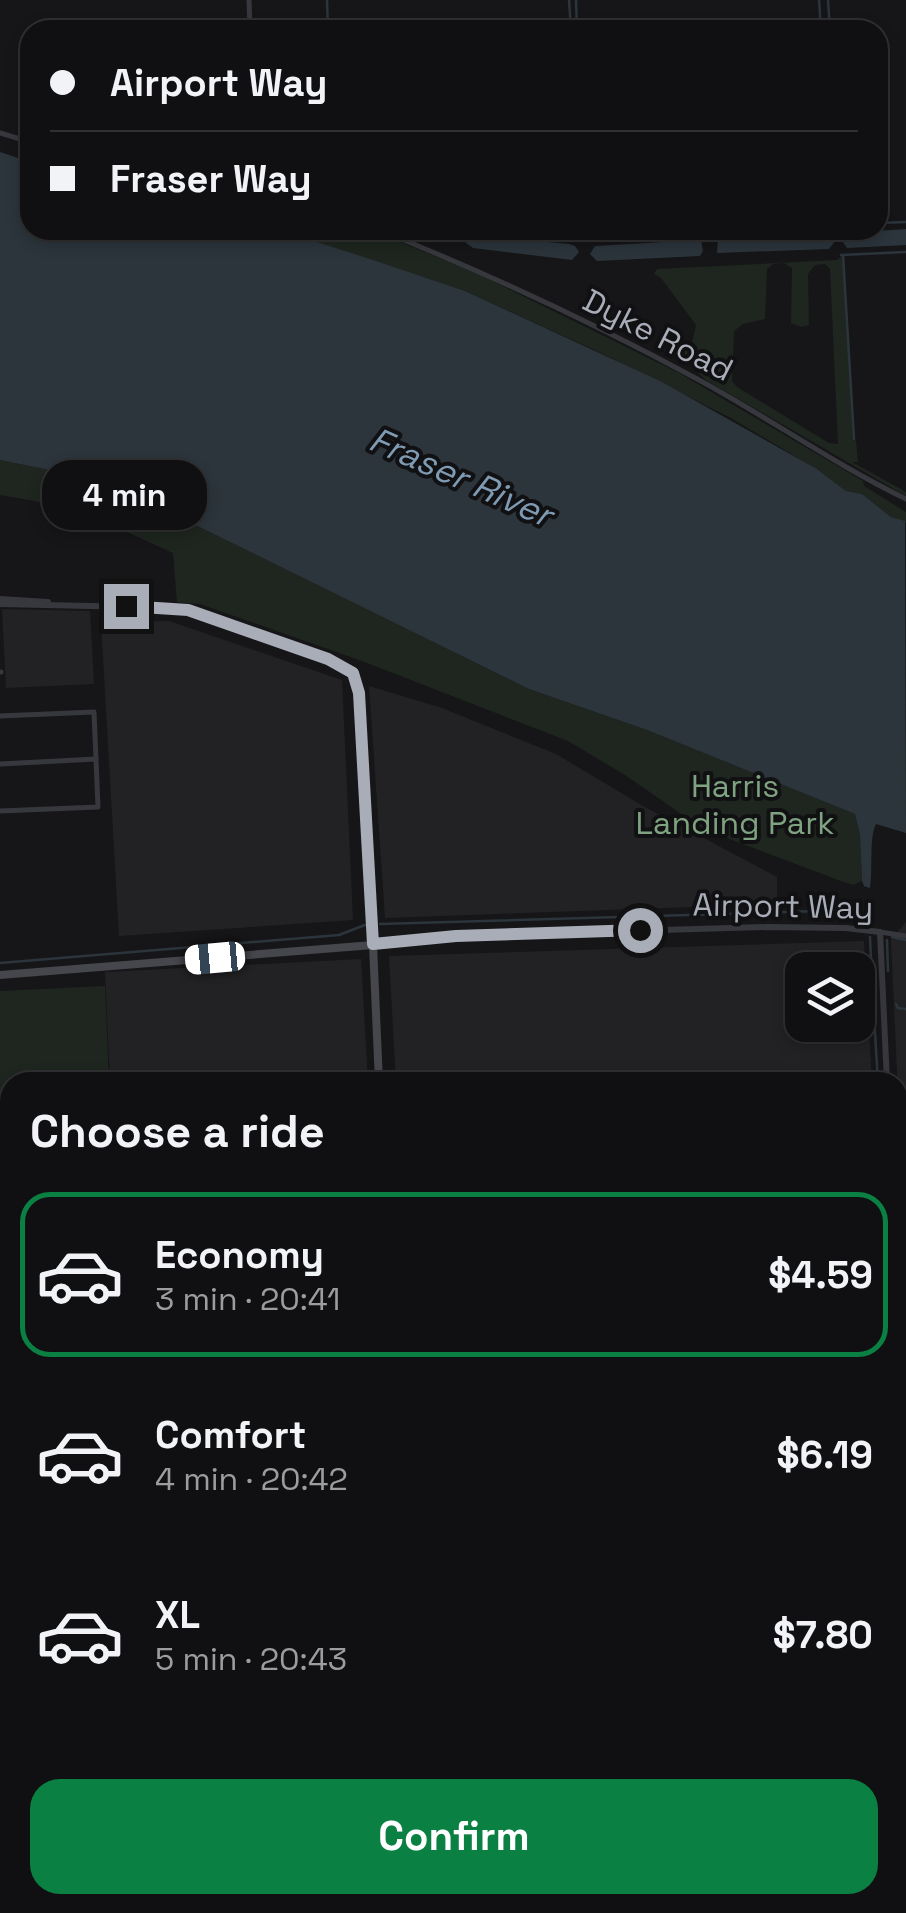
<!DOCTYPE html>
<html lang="en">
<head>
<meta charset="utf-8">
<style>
	:root { --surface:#101012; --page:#19191b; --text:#f1f3f6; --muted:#9c9d9f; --line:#303032; --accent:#0b8043 }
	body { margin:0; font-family:"Space Grotesk",sans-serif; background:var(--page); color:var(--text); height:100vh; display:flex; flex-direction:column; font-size:38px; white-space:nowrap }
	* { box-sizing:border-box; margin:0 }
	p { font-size:32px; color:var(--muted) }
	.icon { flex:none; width:55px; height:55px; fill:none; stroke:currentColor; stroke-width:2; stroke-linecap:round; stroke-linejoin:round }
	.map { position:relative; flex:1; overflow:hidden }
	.drawer { position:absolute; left:0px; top:1072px; width:908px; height:842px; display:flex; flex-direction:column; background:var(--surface); border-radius:30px 30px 0 0; box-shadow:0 5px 15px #0003,0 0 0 2px var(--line) }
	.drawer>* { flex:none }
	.hud { position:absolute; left:20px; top:20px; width:868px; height:220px; border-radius:30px; box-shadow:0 5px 15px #0003,0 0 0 2px var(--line); display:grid; align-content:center; height:220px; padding:0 30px; background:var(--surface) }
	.controls { position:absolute; left:785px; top:952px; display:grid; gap:20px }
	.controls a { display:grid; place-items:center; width:90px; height:90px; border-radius:20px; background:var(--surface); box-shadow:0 5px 15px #0003,0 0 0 2px var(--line); font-size:50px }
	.end { position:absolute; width:45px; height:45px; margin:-22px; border:12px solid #a8adb8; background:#111; box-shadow:0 0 0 5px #111 }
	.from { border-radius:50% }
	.bubble { position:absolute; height:70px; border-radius:30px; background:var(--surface); box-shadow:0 5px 15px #0003,0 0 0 2px var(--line); font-size:32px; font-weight:600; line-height:70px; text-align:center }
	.car { position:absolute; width:30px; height:60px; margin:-30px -15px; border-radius:12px; box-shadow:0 0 8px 2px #0007; background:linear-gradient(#fff 24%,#345 0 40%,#fff 0 76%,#345 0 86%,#fff 0) }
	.hud b { display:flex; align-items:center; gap:35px; height:95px; font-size:38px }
	.hud b+b { border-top:2px solid var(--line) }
	.hud i { width:25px; height:25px; background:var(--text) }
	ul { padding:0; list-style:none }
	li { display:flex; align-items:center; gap:30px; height:165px; margin:0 20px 15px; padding:0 10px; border:5px solid transparent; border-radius:30px }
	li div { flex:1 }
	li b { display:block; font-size:38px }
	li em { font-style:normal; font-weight:600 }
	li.active { border-color:var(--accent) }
	li>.icon { width:90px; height:90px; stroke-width:1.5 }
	h2 { padding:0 30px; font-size:45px; line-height:120px }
	.action { display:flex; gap:20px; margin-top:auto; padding:20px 30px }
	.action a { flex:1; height:115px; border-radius:30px; background:var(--accent); color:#fff; font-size:40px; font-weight:600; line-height:115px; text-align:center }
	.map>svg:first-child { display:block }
	.built { fill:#222225; fill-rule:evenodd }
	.green { fill:#1e261f; fill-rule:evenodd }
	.water { fill:#2c353c }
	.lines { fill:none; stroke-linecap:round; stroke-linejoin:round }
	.stream { stroke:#2c353c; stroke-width:2.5 }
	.minor { stroke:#37383d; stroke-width:5 }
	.tertiary { stroke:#37383d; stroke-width:6 }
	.secondary { stroke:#45474d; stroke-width:8 }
	.route { stroke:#a8adb8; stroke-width:12 }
	.labels { text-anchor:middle; stroke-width:8; stroke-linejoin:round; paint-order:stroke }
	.street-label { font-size:32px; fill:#a8adb8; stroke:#111113 }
	.park-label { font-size:32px; fill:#7fa381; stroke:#111113 }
	.water-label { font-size:35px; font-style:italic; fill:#7f9bb3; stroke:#111113 }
</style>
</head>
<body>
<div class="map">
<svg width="906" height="1913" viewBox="0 0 906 1913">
	<rect width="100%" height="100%" fill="#161618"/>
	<g class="built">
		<path d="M2 609 90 611 94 684 6 688Z"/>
		<path d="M169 621 342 680 353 920 119 936 101 622Z"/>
		<path d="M369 686 442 708 556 754 643 806 777 877V904L385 918Z"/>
		<path d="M906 922V1268L891 940Z"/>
		<path d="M864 941 872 1082H396L389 956ZM802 970H858V1025H802Z"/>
		<path d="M361 959 368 1082H110L105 972Z"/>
		<path d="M0 1278H10V1398L2 1399Z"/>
	</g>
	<g class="green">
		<path d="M280 230 331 233 333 230H370L474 272 679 373 863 481 864 486 906 512V523L891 517 862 494 846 491 820 471 729 417 599 352 465 291Z"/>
		<path d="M843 255 853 439 856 441 858 462H852L906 492V496L706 380C695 369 683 360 683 344L692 343 696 325 661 278 654 274 657 269 837 260ZM784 263 792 268 791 323 802 327 809 325 808 274 815 265 825 264 830 269 838 444 829 443 737 387 732 381 734 331 743 324 765 319 767 269 773 264Z"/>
		<path d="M0 460 94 479 171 513 529 689 647 730 855 814 860 835 862 881 853 885 841 881 703 829 625 775 568 741 362 661 200 604 177 602 173 553 127 532 35 501 0 495Z"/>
		<path d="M105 986 109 1082H10V1180L0 1173V991Z"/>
	</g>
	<g class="water">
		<path d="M0 152 30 162V230H280L373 260 465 291 662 382 817 469 846 491 862 494 891 517 905 521 906 833 876 824C869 837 873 869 870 888L864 886 862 881 860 835 855 814 647 730 529 689 171 513 94 479 0 460Z"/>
		<path d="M906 229V245L847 248 843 242 845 233Z"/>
		<path d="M831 233 835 241 829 249 717 253 718 239Z"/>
		<path d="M469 235 569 244 575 246 579 252 572 260 473 248 466 243Z"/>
		<path d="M701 240 703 251 700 256 597 261 590 254 595 246Z"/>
	</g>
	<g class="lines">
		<g class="stream">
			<path d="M327 0 328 30"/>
			<path d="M569 0 571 30"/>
			<path d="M576 0 577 30"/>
			<path d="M819 0 821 30"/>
			<path d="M828 0 830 30"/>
			<path d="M878 223 906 222"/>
			<path d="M514 230 579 237 580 230"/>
			<path d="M588 230V236L592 238 742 230"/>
			<path d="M841 255 906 252"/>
			<path d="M843 255 854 439"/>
			<path d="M380 924 853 910"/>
			<path d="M870 937 872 982"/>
			<path d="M892 937 906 940"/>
			<path d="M887 940 888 971"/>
			<path d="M0 963 339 935 365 925"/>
			<path d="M873 999 878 1082"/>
			<path d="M896 1004 898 1008 906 1009"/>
			<path d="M898 1433 906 1587"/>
		</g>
		<g class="minor">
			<path d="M249 0 250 30"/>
			<path d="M0 133 30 142"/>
			<path d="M379 230C489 274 596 324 699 380 769 418 834 464 906 499"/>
			<path d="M0 672H1"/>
			<path d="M0 716 94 712 98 807 0 811"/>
			<path d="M0 764 96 759"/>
			<path d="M880 932 906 936"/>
			<path d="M0 1245 10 1244"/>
			<path d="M0 1464H10"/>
			<path d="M63 1905V1913"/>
			<path d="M257 1905V1913"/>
			<path d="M610 1905V1913"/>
			<path d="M704 1905V1913"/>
			<path d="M862 1905V1913"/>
			<path d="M149 1907 187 1905"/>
		</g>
		<g class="tertiary">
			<path d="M0 599 48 602"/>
			<path d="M0 604 180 608 299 648 351 670 359 693 373 945 456 936 767 927 846 928 880 932 887 1082"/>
			<path d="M898 1284 906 1445"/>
			<path d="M0 1404 10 1403"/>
			<path d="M0 1657 10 1875"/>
			<path d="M11 1905 12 1913"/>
			<path d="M149 1905 150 1913"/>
			<path d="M291 1905V1913"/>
		</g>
		<g class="secondary">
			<path d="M0 975 373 945 379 1082"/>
			<path d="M0 1599H10"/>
			<path d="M418 1905 419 1913"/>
		</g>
	</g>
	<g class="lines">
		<path class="route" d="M126 606 188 610 328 659 353 673 359 693 373 944 456 936 640 930"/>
	</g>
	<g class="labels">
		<g class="street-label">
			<text transform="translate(658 335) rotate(27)" y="11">Dyke Road</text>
			<text transform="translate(783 906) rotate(1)" y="11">Airport Way</text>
		</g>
		<g class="park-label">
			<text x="735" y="797">Harris<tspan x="735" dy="37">Landing Park</tspan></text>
		</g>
		<g class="water-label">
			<text transform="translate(461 477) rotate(24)" y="12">Fraser River</text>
		</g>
	</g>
</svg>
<div class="controls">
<a><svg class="icon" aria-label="layers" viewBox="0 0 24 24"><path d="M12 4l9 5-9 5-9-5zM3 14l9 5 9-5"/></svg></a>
</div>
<i class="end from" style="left:640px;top:930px"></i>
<i class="end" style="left:126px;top:606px"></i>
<div class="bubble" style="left:42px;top:460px;width:165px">4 min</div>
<i class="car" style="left:215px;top:958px;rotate:265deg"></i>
<div class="hud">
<b><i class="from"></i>Airport Way</b>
<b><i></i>Fraser Way</b>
</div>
<section class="drawer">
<h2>Choose a ride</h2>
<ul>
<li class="active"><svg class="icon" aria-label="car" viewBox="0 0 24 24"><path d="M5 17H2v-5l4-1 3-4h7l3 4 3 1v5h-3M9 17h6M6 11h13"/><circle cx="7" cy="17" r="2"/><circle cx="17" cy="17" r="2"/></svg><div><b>Economy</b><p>3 min · 20:41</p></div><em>$4.59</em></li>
<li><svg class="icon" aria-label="car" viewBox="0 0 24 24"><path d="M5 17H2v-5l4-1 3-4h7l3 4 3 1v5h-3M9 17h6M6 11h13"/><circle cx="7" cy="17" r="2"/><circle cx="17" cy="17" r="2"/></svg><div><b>Comfort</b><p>4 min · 20:42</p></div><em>$6.19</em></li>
<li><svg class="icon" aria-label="car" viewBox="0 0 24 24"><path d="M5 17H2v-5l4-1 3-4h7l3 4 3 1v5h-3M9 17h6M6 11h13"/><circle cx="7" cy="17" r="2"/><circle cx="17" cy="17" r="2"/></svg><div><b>XL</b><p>5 min · 20:43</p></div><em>$7.80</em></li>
</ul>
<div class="action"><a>Confirm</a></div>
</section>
</div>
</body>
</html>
